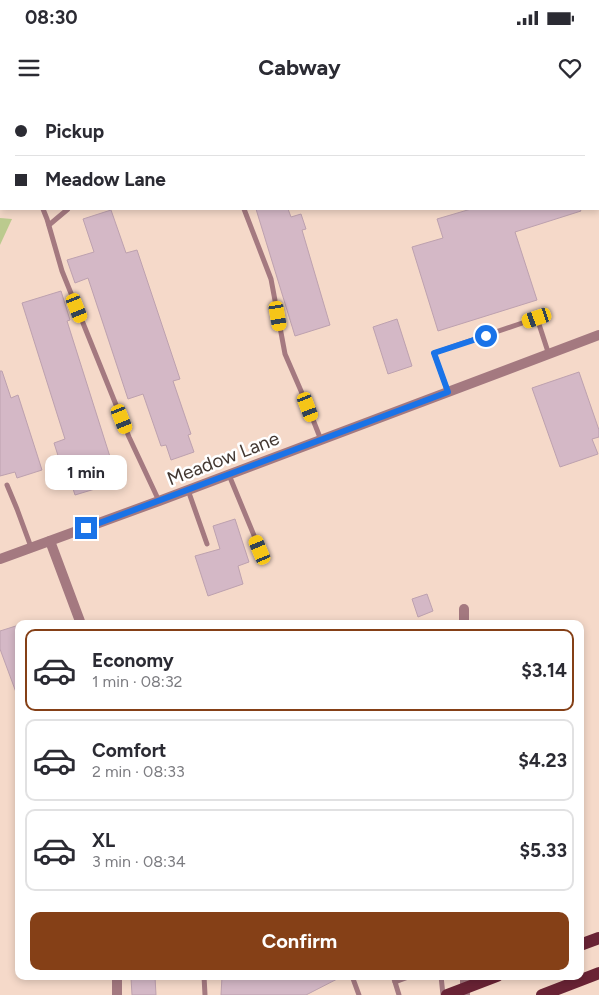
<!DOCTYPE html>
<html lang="en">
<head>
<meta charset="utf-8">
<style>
	:root { --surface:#fff; --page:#f2f2f3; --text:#2b2b33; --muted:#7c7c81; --line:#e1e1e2; --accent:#854017 }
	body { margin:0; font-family:Figtree,sans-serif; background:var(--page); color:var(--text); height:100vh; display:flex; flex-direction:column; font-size:19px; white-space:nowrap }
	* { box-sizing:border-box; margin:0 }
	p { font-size:16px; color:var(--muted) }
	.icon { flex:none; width:28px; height:28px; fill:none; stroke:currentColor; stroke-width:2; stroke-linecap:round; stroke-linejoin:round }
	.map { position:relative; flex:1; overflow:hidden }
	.side { position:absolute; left:15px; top:520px; width:569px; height:360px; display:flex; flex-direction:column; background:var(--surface); border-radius:10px; box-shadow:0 2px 8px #0003 }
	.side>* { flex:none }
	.top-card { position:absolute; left:0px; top:0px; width:600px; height:110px; box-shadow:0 2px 8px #0003; display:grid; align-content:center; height:110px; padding:0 15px; background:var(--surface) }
	.end { position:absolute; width:22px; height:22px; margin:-11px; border:6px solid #1a73e8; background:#fff; box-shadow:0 0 0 2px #fff }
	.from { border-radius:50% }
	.bubble { position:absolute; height:35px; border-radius:10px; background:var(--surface); box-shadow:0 2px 8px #0003; font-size:16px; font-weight:700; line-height:35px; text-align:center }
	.car { position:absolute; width:15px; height:30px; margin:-15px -8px; border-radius:6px; box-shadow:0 0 4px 1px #0007; background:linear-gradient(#f5c518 24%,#345 0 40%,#f5c518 0 76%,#345 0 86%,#f5c518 0) }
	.top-card b { display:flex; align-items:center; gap:18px; height:48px; font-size:19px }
	.top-card b+b { border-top:1px solid var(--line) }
	.top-card i { width:12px; height:12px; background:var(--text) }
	ul { padding:9px 0 0; list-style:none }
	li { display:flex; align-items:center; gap:15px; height:82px; margin:0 10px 8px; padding:0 5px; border:2px solid var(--line); border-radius:10px }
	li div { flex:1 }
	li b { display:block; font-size:19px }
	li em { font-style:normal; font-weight:700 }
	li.on { border-color:var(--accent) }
	li>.icon { width:45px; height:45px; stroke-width:1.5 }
	.cta { display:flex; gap:10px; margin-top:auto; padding:10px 15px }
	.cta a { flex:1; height:58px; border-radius:10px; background:var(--accent); color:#fff; font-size:20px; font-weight:700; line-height:58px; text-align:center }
	.status { display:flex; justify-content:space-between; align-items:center; height:35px; padding:0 25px; background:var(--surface); direction:ltr }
	.status svg { height:14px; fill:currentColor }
	header { display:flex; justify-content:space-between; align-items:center; height:65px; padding:0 15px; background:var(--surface); font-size:22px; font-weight:700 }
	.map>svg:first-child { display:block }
	.green { fill:#bbca8e }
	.building { fill:#d4b8c6; stroke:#bda1af }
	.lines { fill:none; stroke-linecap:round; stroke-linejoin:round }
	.service { stroke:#a47980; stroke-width:5 }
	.minor { stroke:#a47980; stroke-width:10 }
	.primary { stroke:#6a2335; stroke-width:12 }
	.route { stroke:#1a73e8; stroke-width:6 }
	.labels { text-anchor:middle; stroke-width:5; stroke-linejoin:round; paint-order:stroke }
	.street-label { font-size:19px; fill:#423731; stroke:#fff }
</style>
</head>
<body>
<div class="status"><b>08:30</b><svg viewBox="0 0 49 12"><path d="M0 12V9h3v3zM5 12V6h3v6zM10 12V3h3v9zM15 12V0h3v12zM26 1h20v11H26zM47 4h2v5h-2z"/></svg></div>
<header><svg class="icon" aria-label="menu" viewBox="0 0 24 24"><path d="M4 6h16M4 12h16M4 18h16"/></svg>Cabway<svg class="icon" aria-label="heart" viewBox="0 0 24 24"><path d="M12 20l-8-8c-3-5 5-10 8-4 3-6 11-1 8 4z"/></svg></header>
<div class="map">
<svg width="599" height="895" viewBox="0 0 599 895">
	<rect width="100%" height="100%" fill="#f5d9c9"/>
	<path class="green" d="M0 118 12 119 0 145Z"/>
	<g class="building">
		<path d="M256 109H288L291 117 301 114 306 129 302 130 330 225 295 236Z"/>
		<path d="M471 109H580L581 111 515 132 537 200 438 231 412 147 443 138 437 119Z"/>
		<path d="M111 110 126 153 137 150 180 279 173 281 191 334 188 335 194 352 171 360 166 345 161 346 143 294 128 299 88 178 75 183 67 160 94 152 83 119Z"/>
		<path d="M61 191 70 220 67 221 118 382 75 395 65 364 61 365 54 343 65 339 22 203Z"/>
		<path d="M397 219 412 266 388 274 373 227Z"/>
		<path d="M0 271H2L11 298 18 295 42 370 17 378 15 372 0 376Z"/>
		<path d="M579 272 599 330V337L592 339 598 354 560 367 532 288Z"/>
		<path d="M235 419 249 462 238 466 243 484 208 496 195 456 220 449 213 426Z"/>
		<path d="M427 494 433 511 418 517 412 499Z"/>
		<path d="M19 525V595H17L0 549V531Z"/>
		<path d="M222 876H343L306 895H221Z"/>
		<path d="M155 877 156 895H132L131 878Z"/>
	</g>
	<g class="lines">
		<g class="service">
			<path d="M202 0 203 1"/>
			<path d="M139 1 140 0"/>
			<path d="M0 34 1 35"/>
			<path d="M43 109 47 119 62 171 129 337 159 401"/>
			<path d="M244 109 271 179 285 254 308 307 321 340"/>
			<path d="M49 125 68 109"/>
			<path d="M448 292 434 253 537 218 549 255"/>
			<path d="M229 375 260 450"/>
			<path d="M7 385 17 409 31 447"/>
			<path d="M188 390 207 444"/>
			<path d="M204 876 205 895"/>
			<path d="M352 876 359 895"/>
			<path d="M393 876 395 882 411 876"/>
			<path d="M441 876 443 895"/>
			<path d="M395 882 399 895"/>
		</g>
		<g class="minor">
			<path d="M50 441 81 524"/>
			<path d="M0 459 159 401 599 235"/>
			<path d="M464 509V524"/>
			<path d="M117 876V895"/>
			<path d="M465 895V876"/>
		</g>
		<g class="primary">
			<path d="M580 845 599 838"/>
			<path d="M447 895 497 876"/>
			<path d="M542 895 599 873"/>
		</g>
	</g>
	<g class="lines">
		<path class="route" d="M86 428 448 292 434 253 486 236"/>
	</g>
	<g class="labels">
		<g class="street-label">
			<text transform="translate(223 358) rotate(-21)" y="7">Meadow Lane</text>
		</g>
	</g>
</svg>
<i class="end from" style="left:486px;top:236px"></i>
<i class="end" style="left:86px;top:428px"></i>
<div class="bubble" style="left:45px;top:355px;width:82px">1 min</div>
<i class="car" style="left:77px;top:208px;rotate:158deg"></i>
<i class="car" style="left:278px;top:216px;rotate:170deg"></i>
<i class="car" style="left:537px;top:218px;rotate:251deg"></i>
<i class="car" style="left:308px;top:307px;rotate:159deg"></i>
<i class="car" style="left:122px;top:319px;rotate:158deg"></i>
<i class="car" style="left:260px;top:450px;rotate:337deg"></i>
<div class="top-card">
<b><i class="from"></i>Pickup</b>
<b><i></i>Meadow Lane</b>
</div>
<section class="side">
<ul>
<li class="on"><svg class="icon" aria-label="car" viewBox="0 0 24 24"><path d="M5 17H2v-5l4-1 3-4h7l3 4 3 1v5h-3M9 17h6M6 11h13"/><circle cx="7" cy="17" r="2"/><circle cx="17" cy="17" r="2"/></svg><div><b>Economy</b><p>1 min · 08:32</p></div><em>$3.14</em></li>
<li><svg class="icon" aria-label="car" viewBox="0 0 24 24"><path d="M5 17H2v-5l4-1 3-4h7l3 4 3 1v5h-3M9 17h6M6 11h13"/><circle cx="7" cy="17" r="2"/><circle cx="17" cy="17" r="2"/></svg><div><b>Comfort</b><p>2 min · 08:33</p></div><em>$4.23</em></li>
<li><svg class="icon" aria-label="car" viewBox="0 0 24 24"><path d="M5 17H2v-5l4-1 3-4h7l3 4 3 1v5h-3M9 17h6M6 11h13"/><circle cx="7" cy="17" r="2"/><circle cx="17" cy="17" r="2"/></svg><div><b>XL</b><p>3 min · 08:34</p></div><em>$5.33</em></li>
</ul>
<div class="cta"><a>Confirm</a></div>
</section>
</div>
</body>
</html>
